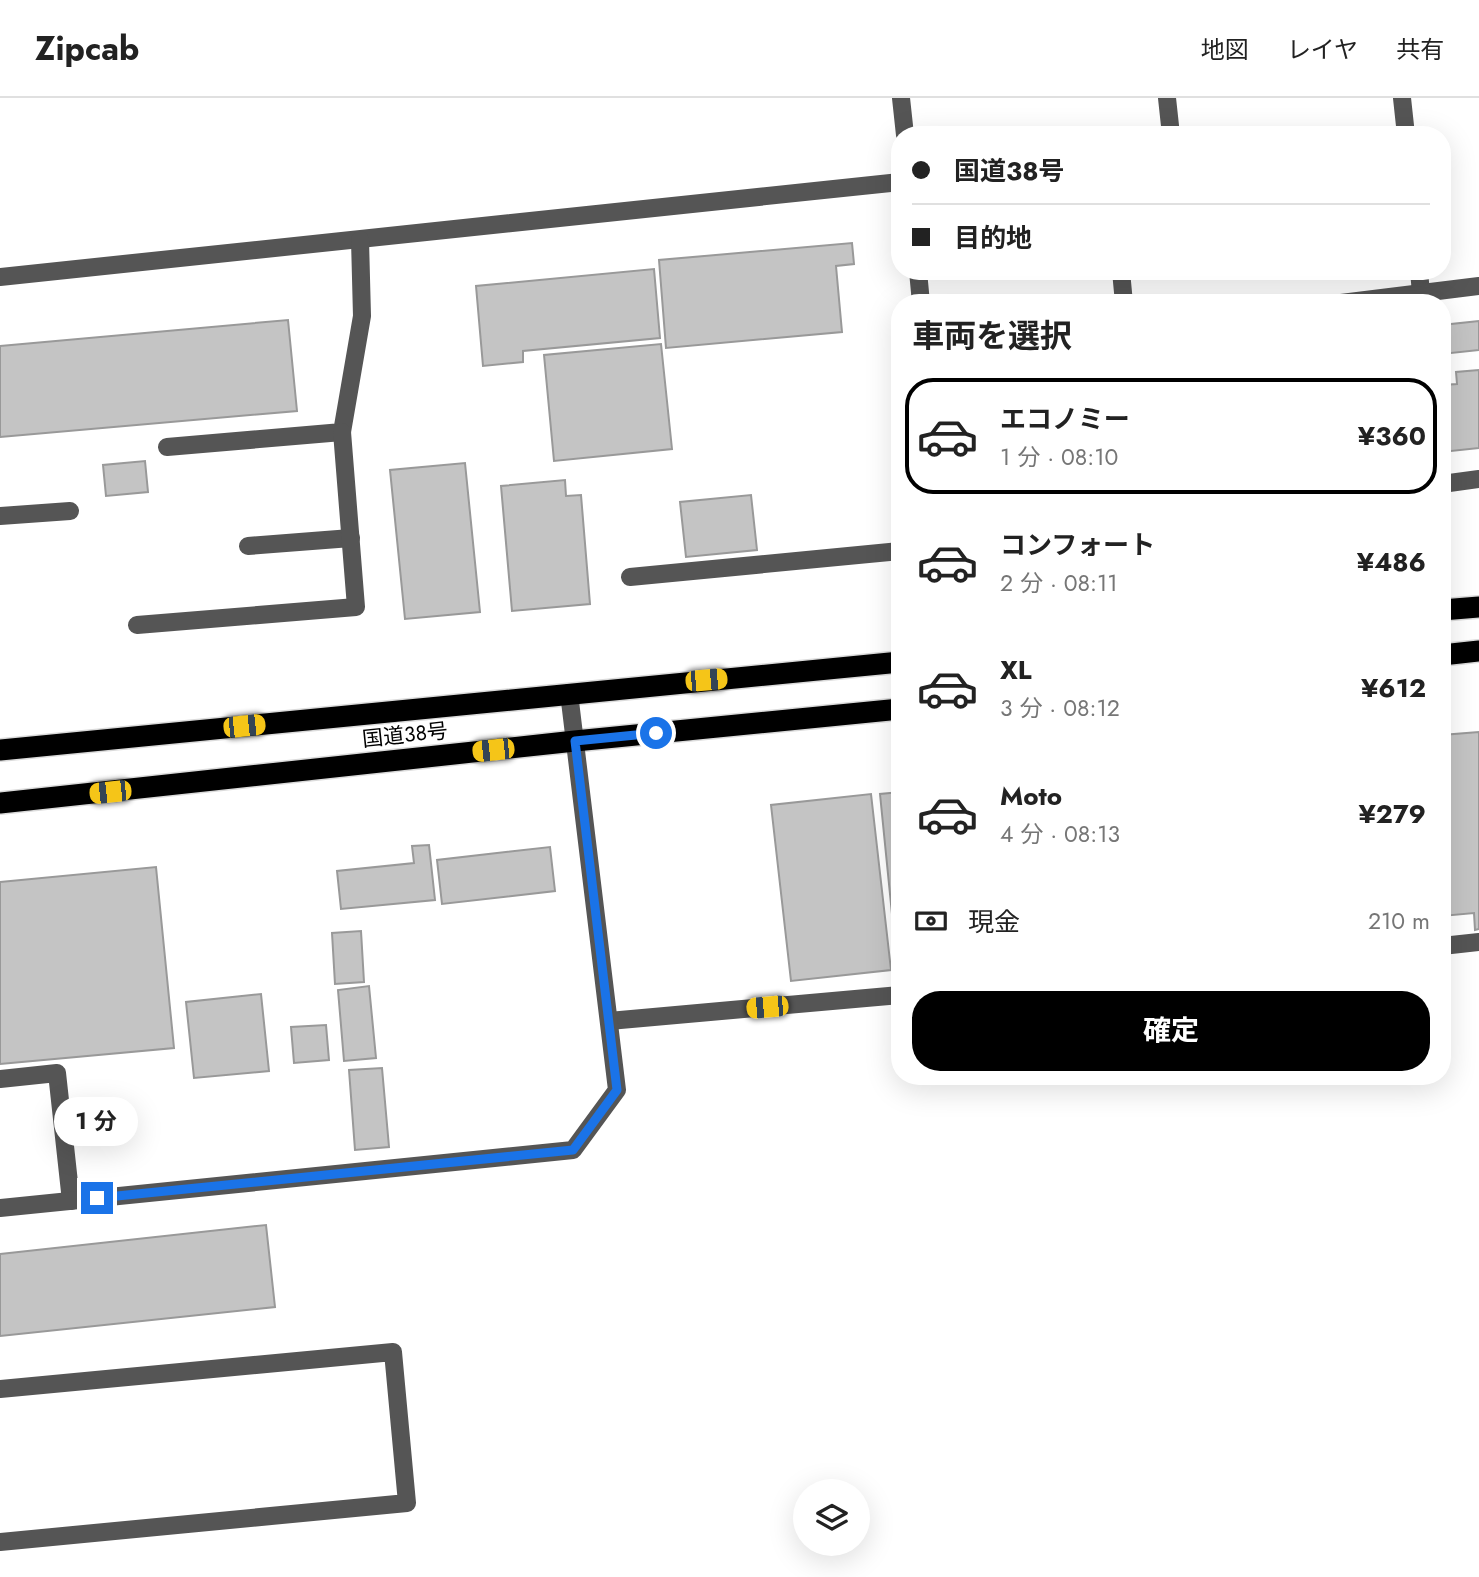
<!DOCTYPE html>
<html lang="ja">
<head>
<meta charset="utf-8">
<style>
	:root { --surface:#fff; --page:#f6f6f6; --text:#222; --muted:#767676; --line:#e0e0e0; --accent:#000 }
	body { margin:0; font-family:Jost,"Noto Sans JP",sans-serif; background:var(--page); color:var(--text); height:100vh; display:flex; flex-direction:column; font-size:26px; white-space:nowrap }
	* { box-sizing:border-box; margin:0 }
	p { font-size:23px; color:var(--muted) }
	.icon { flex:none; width:38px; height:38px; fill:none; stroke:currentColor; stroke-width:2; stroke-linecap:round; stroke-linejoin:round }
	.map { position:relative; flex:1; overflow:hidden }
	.side { position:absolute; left:891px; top:196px; width:560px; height:791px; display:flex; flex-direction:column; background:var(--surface); border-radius:28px; box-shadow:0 7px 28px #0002 }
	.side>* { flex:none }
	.guide { position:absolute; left:891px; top:28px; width:560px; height:154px; border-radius:28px; box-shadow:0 7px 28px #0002; display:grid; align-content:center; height:154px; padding:0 21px; background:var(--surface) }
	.controls { position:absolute; left:793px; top:1381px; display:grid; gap:14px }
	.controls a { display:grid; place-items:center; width:77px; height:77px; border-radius:50%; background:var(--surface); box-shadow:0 7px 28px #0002; font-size:35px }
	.end { position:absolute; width:32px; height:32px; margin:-16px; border:9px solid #1a73e8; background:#fff; box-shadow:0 0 0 4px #fff }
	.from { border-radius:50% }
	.bubble { position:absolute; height:49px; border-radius:24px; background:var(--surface); box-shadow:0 7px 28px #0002; font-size:23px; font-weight:700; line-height:49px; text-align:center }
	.car { position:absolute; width:21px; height:42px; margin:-21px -10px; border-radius:9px; box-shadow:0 0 5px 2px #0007; background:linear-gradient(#f5c518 24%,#345 0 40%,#f5c518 0 76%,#345 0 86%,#f5c518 0) }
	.guide b { display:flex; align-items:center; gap:24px; height:66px; font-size:26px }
	.guide b+b { border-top:2px solid var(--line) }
	.guide i { width:18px; height:18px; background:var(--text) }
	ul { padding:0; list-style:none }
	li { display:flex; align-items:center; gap:21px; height:116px; margin:0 14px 10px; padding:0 7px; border:4px solid transparent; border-radius:28px }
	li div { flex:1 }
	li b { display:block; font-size:26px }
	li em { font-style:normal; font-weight:700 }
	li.active { border-color:var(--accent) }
	li>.icon { width:63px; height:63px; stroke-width:1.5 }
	h2 { padding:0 21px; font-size:32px; line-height:84px }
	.pay { display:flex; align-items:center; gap:18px; height:77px; padding:0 21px; font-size:26px }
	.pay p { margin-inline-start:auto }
	.button { display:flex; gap:14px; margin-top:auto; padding:14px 21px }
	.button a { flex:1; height:80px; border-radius:28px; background:var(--accent); color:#fff; font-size:28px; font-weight:700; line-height:80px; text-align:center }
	header { display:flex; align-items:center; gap:42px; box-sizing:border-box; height:98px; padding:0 35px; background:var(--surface); border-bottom:2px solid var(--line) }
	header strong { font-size:33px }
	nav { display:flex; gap:38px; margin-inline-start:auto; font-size:24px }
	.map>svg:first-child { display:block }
	.building { fill:#c4c4c4; stroke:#999; stroke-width:2 }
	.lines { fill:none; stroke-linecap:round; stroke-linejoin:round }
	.highway-casing { stroke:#dbdbdb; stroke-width:24 }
	.minor { stroke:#555; stroke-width:18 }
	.highway { stroke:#000; stroke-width:21 }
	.route { stroke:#1a73e8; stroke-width:9 }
	.labels { text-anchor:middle; stroke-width:5; stroke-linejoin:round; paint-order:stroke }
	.street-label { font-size:21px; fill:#000; stroke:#fff }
</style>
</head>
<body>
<header>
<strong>Zipcab</strong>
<nav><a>地図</a><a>レイヤ</a><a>共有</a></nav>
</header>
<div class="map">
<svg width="1479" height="1479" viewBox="0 0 1479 1479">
	<rect width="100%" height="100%" fill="#fff"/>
	<g class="building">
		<path d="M1352 33V37H1289Z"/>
		<path d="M852 145 854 166 836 168 842 234 666 250 659 162Z"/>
		<path d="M654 171 660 240 523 253V264L483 268 476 188Z"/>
		<path d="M941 173H969V174L941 177Z"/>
		<path d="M288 222 297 313 0 339V248Z"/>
		<path d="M1479 223V252L1442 256V227Z"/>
		<path d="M661 246 672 351 554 363 544 257Z"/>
		<path d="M1479 272V350L1442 354V287L1457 286 1456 274Z"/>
		<path d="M145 363 148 394 106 398 103 367Z"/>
		<path d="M465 365 480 514 405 521 390 372Z"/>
		<path d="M565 382 566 398 581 397 590 506 512 513 501 388Z"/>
		<path d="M751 397 757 452 686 459 680 404Z"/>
		<path d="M1479 634V831L1475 832 1474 815 1442 818V637Z"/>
		<path d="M900 694V875L898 876 880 696Z"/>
		<path d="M871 696 891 872 791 883 771 707Z"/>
		<path d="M429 747 435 802 341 811 337 773 414 765 412 748Z"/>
		<path d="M550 749 555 793 442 806 437 762Z"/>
		<path d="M156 769 174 950 0 966V784Z"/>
		<path d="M361 833 364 884 335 886 332 835Z"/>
		<path d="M369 888 376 960 344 963 338 892Z"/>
		<path d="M261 896 269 973 194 980 186 904Z"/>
		<path d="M326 927 329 962 294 965 291 929Z"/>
		<path d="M382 970 389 1049 355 1052 349 972Z"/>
		<path d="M266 1127 275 1209 0 1238V1156Z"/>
	</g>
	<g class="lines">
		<defs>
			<g id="highway">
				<path d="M1442 512 1479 509"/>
				<path d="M1442 557 1479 553"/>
				<path d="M0 652 900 564"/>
				<path d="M0 705 575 643 900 611"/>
			</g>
		</defs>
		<use href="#highway" class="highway-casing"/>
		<g class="minor">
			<path d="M901 0 905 37"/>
			<path d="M1167 0 1171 37"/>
			<path d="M1402 0 1406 37"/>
			<path d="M918 173 921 205"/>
			<path d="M1121 173 1124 205"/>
			<path d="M1419 173 1421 195"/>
			<path d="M0 179 900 84"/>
			<path d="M1341 205 1479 188"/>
			<path d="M167 349 342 334 362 218 360 142"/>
			<path d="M1442 386 1479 381"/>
			<path d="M0 418 70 413"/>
			<path d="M248 448 351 440"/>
			<path d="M630 479 900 453"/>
			<path d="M137 527 356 509 342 334"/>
			<path d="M1442 848 1479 844"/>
			<path d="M609 923 900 897"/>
			<path d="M0 981 57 975 71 1103"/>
			<path d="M0 1110 573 1052 617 992 569 595"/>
			<path d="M0 1291 393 1254 407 1405 0 1444"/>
		</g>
		<use href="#highway" class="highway"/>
	</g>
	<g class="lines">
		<path class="route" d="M97 1100 573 1052 617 992 575 643 656 635"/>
	</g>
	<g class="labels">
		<g class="street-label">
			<text transform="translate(405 637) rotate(-6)" y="7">国道38号</text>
		</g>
	</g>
</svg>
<div class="controls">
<a><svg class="icon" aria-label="layers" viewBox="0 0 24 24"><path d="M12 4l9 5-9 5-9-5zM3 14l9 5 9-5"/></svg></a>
</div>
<i class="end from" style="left:656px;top:635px"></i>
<i class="end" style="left:97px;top:1100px"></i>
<div class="bubble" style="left:54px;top:999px;width:84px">1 分</div>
<i class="car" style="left:706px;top:582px;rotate:85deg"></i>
<i class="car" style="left:244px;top:628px;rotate:84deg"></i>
<i class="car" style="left:493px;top:652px;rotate:264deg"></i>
<i class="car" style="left:110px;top:694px;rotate:264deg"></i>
<i class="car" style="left:767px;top:909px;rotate:265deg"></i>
<div class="guide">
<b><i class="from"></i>国道38号</b>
<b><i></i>目的地</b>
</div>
<section class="side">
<h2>車両を選択</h2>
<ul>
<li class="active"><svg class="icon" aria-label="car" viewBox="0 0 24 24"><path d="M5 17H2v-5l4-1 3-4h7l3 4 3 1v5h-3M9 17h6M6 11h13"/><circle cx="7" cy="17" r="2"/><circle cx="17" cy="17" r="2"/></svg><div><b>エコノミー</b><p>1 分 · 08:10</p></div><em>¥360</em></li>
<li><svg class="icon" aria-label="car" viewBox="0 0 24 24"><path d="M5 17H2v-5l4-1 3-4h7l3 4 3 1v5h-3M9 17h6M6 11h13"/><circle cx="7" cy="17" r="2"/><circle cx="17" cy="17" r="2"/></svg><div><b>コンフォート</b><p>2 分 · 08:11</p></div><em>¥486</em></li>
<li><svg class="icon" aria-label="car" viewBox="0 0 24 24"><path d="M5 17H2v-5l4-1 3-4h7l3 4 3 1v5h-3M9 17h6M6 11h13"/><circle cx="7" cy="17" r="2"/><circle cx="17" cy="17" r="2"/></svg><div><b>XL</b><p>3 分 · 08:12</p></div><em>¥612</em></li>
<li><svg class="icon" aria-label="car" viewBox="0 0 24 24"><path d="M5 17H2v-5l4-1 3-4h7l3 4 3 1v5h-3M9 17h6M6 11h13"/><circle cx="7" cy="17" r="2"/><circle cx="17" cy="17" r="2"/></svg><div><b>Moto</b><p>4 分 · 08:13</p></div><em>¥279</em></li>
</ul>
<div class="pay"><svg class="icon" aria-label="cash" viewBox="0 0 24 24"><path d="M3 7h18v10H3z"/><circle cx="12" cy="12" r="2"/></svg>現金<p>210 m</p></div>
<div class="button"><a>確定</a></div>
</section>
</div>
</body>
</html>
